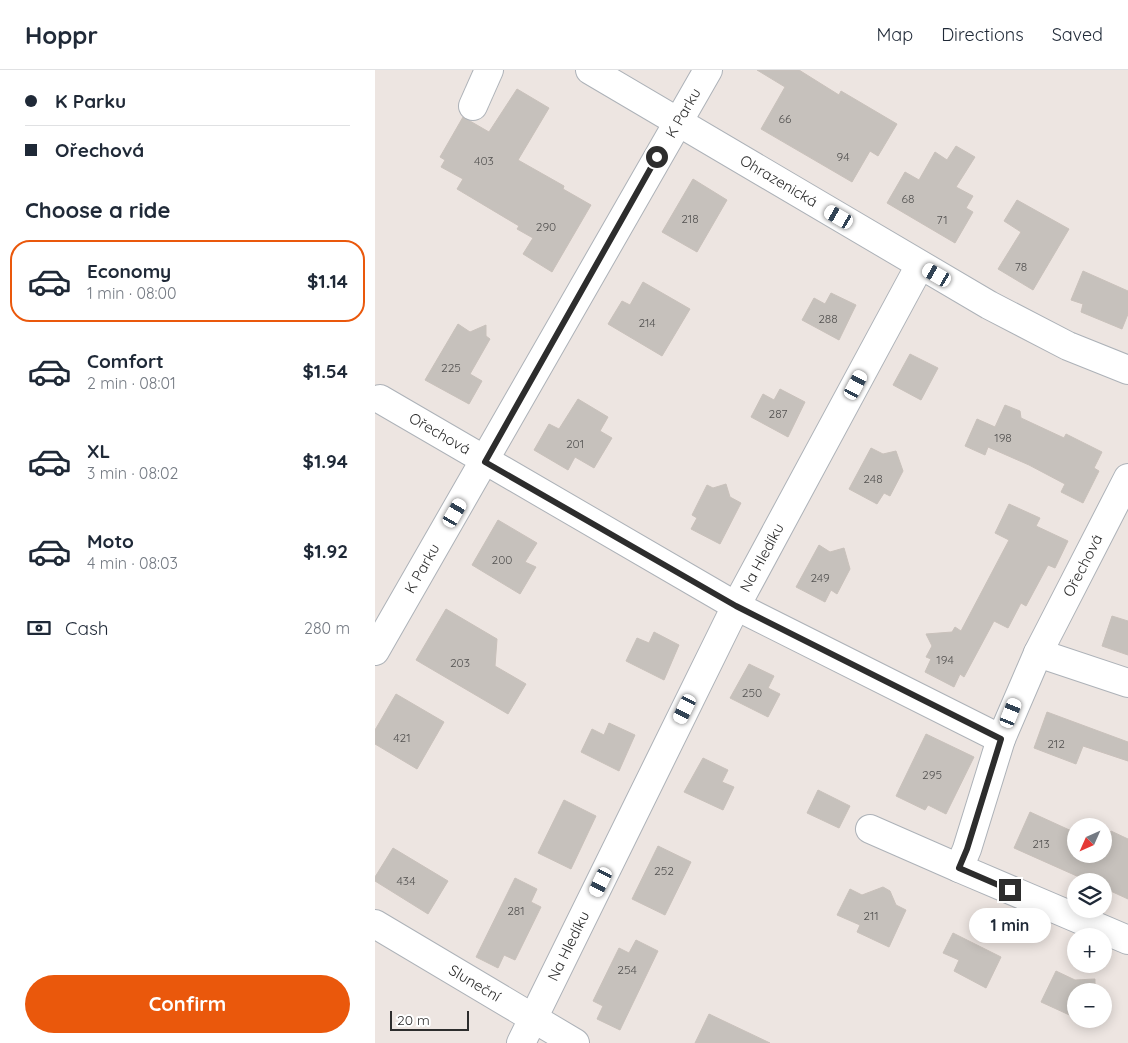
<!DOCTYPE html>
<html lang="en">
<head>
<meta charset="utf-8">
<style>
	:root { --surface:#fff; --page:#f6f6f7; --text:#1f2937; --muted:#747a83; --line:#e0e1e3; --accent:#ea580c }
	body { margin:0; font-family:Quicksand,sans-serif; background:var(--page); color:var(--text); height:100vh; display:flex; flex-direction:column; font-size:19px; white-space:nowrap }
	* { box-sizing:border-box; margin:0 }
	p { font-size:16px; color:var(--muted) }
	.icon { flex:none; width:28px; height:28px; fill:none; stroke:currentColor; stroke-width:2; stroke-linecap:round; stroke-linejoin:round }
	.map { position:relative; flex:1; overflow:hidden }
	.sheet { display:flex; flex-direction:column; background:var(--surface); width:375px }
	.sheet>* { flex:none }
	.top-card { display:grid; align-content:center; height:110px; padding:0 25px; background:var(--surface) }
	.needle { width:32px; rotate:225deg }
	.fabs { position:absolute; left:692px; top:748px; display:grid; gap:10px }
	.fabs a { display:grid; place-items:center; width:45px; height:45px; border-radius:50%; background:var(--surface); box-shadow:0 2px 12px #0003; font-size:25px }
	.scale { position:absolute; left:15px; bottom:12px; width:79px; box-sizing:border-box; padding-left:5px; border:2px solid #2d2d2d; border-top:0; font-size:14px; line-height:18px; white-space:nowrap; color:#2d2d2d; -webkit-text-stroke:4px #fff; paint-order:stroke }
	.end { position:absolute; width:22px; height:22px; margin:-11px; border:6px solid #2d2d2d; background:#fff; box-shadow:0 0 0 2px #fff }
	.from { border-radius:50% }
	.bubble { position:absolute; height:35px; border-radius:18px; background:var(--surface); box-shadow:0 2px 12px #0003; font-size:16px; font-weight:700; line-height:35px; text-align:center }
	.car { position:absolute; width:15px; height:30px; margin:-15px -8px; border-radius:6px; box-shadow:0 0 4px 1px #0007; background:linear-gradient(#fff 24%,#345 0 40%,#fff 0 76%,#345 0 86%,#fff 0) }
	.top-card b { display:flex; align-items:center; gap:18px; height:48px; font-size:19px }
	.top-card b+b { border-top:1px solid var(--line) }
	.top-card i { width:12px; height:12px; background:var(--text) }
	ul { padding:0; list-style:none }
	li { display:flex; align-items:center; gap:15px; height:82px; margin:0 10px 8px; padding:0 15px; border:2px solid transparent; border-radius:20px }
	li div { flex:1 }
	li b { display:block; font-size:19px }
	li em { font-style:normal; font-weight:700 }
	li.on { border-color:var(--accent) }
	li>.icon { width:45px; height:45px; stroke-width:1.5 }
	h2 { padding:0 25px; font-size:22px; line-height:60px }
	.pay { display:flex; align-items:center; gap:12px; height:55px; padding:0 25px; font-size:19px }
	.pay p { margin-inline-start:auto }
	.action { display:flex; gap:10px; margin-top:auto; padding:10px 25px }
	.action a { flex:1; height:58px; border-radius:30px; background:var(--accent); color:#fff; font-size:20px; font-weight:700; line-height:58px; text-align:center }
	header { display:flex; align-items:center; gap:30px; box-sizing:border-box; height:70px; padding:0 25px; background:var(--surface); border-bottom:1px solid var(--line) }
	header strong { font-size:24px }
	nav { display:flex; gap:28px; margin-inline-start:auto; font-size:18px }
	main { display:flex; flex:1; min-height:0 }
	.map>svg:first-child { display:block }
	.building { fill:#c6c1bc; stroke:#c9c1bb }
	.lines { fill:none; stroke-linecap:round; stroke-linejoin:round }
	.minor-casing { stroke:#adb2b8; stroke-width:30 }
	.minor { stroke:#fff; stroke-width:28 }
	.route { stroke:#2d2d2d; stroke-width:6 }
	.labels { text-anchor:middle; stroke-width:5; stroke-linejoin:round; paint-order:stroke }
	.number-label { font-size:12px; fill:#535251 }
	.street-label { font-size:15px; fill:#2d2d2d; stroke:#fff }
</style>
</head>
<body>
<header>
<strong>Hoppr</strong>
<nav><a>Map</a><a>Directions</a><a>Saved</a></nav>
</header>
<main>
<section class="sheet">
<div class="top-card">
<b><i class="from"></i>K Parku</b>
<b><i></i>Ořechová</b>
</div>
<h2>Choose a ride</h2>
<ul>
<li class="on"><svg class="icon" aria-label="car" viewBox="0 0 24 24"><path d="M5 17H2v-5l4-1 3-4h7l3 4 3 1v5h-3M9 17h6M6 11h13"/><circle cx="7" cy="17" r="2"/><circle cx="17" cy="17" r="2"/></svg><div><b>Economy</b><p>1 min · 08:00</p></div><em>$1.14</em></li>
<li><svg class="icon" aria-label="car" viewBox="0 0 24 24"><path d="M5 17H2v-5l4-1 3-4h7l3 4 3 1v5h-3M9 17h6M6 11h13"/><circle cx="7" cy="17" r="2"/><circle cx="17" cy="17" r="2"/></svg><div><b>Comfort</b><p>2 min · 08:01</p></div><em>$1.54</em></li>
<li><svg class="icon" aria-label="car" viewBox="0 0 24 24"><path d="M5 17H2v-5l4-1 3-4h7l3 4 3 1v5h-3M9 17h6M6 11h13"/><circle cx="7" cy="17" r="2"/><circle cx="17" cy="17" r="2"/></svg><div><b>XL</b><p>3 min · 08:02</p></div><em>$1.94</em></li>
<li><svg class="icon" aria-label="car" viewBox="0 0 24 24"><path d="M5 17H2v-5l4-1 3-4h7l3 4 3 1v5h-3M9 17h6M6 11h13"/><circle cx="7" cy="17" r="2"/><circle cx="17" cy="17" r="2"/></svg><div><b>Moto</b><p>4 min · 08:03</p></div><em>$1.92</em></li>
</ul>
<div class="pay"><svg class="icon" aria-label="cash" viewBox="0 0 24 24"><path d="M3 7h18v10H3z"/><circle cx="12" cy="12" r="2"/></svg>Cash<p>280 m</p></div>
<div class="action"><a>Confirm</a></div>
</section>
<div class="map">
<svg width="753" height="973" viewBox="0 0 753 973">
	<rect width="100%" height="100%" fill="#ede5e1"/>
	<g class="building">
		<path d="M382 0H424L464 25 466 21 522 54 503 86 495 81 477 112 386 59 410 17Z"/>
		<path d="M142 19 174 38 143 90 189 116 188 119 216 135 177 202 148 184 158 168 142 159 144 156 82 119 88 109 66 97 70 90 65 87 88 47 114 62Z"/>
		<path d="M581 76 600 87 581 117 598 126 591 138 598 142 580 173 512 133 530 102 544 110 560 82 572 90Z"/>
		<path d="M318 109 352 130 322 182 287 162Z"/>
		<path d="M642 130 694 159 658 220 623 199 646 162 629 151Z"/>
		<path d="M708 201 753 221V244L747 259 706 242 708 234 696 230Z"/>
		<path d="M268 212 315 239 287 286 233 254 247 231 255 235Z"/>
		<path d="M456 223 481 235 464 270 427 250 439 228 450 234Z"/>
		<path d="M83 254 95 262 111 255V266L115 269 95 304 107 311 94 334 50 310Z"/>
		<path d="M535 284 563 298 546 330 518 315Z"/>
		<path d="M405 319 430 332 413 367 376 347 388 324 399 330Z"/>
		<path d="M203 329 233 347 225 361 237 368 219 398 200 387 193 400 159 380 174 354 184 359Z"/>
		<path d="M630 335 645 341 646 348 689 368 691 364 727 382 719 398 724 401 708 433 686 422 690 414 654 395 613 377 610 385 590 376 602 349 620 357Z"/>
		<path d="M496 378 508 384 521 381 528 401 515 426 509 423 502 434 474 419Z"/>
		<path d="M351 414 355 427 366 433 345 474 316 459 322 448 317 445 332 415 338 418Z"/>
		<path d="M634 434 665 448 661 456 693 471 680 498 673 495 651 536 646 533 633 558 619 551 589 607 585 604 579 617 550 602 556 589 551 587 557 576 551 564 577 562 580 557 586 561 634 470 620 463Z"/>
		<path d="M123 450 162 473 150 492 161 497 145 524 97 495Z"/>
		<path d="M444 475 455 482 469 478 475 499 462 524 456 520 450 532 421 517Z"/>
		<path d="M71 539 122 569 120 596 151 614 133 644 41 590Z"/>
		<path d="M737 546 753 551V585L727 576Z"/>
		<path d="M279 562 304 575 289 610 251 591 262 568 274 573Z"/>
		<path d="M374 594 399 606 393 618 405 624 393 647 355 628Z"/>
		<path d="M21 624 69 652 42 699 0 674V660Z"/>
		<path d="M672 642 753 672V691L708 676 701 694 659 678Z"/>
		<path d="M234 653 260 665 244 701 206 682 217 659 229 665Z"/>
		<path d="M551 664 599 687 571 744 553 735 550 740 521 726Z"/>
		<path d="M328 688 353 700 347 712 359 717 348 740 309 722Z"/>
		<path d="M443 720 475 736 464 758 432 743Z"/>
		<path d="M189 730 221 746 196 799 163 783Z"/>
		<path d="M655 742 701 763V784H729V776L736 761 753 769V829L729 818V811H713L639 778Z"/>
		<path d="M283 776 316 792 290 845 257 829Z"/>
		<path d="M18 778 73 811 53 844 0 811V807Z"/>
		<path d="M140 808 162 819 156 832 166 837 140 890 129 885 123 898 101 887Z"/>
		<path d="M508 817 515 821 521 835 531 840 514 877 482 862 485 855 462 845 475 819 487 825Z"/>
		<path d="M578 863 626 887 611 918 579 901 584 890 568 883Z"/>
		<path d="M261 870 283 881 245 960 222 949 228 936 218 931 244 878 254 883Z"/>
		<path d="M681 901 700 910 720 909V919L725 921H701V948L666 932Z"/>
		<path d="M334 944 395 973H320Z"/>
	</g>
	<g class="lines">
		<defs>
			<g id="minor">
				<path id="s1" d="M215 0 614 235 693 276 753 300"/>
				<path d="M98 36 114 0"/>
				<path id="s2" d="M5 329 361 536 626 669 592 779 584 798 753 870"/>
				<path id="s3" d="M0 581 333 0"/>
				<path d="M663 583 753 613"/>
				<path id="s4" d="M626 669 663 583 753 408"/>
				<path d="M495 759 584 798"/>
				<path id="s5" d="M0 854 200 973"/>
				<path id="s6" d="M146 973 361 536 545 195"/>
			</g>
		</defs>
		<use href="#minor" class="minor-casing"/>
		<use href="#minor" class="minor"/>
	</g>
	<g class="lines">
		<path class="route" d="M282 87 110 392 361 536 626 669 592 779 584 798 635 820"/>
	</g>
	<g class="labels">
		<g class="number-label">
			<text x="410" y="53">66</text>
			<text x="468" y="91">94</text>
			<text x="109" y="95">403</text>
			<text x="533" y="133">68</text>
			<text x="315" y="153">218</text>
			<text x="567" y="154">71</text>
			<text x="171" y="161">290</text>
			<text x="646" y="201">78</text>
			<text x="453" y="253">288</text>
			<text x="272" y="257">214</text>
			<text x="76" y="302">225</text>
			<text x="403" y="348">287</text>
			<text x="628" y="372">198</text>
			<text x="200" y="378">201</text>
			<text x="498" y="413">248</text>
			<text x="127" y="494">200</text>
			<text x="445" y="512">249</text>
			<text x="570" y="594">194</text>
			<text x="85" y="597">203</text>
			<text x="377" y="627">250</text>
			<text x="27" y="672">421</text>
			<text x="681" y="678">212</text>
			<text x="557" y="709">295</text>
			<text x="666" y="778">213</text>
			<text x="289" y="805">252</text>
			<text x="31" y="815">434</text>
			<text x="141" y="845">281</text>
			<text x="496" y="850">211</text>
			<text x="252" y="904">254</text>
		</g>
		<g class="street-label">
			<text dy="5" stroke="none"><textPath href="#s3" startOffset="620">K Parku</textPath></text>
			<text dy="5" stroke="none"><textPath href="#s1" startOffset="219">Ohrazenická</textPath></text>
			<text dy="5" stroke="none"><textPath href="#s2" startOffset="69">Ořechová</textPath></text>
			<text dy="5" stroke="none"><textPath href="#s6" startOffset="542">Na Hledíku</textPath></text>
			<text dy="5" stroke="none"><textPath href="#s4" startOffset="192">Ořechová</textPath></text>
			<text dy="5" stroke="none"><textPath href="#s3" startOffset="95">K Parku</textPath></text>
			<text dy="5" stroke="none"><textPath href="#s6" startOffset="108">Na Hledíku</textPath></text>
			<text dy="5" stroke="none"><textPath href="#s5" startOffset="116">Sluneční</textPath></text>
		</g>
	</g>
</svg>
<div class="fabs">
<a><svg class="needle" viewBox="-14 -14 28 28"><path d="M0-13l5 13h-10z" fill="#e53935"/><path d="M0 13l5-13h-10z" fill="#747a83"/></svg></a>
<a><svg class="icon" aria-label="layers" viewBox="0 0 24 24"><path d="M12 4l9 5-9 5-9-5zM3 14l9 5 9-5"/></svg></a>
<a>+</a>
<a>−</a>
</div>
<div class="scale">20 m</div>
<i class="end from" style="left:282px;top:87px"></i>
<i class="end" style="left:635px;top:820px"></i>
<div class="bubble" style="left:594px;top:838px;width:82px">1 min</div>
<i class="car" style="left:464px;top:147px;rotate:300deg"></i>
<i class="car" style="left:562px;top:205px;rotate:300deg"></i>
<i class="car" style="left:481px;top:315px;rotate:28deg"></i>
<i class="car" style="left:80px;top:443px;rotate:30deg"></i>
<i class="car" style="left:310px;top:639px;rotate:206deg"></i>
<i class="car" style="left:636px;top:643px;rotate:22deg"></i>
<i class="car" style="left:226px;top:812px;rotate:206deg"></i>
</div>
</main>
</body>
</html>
